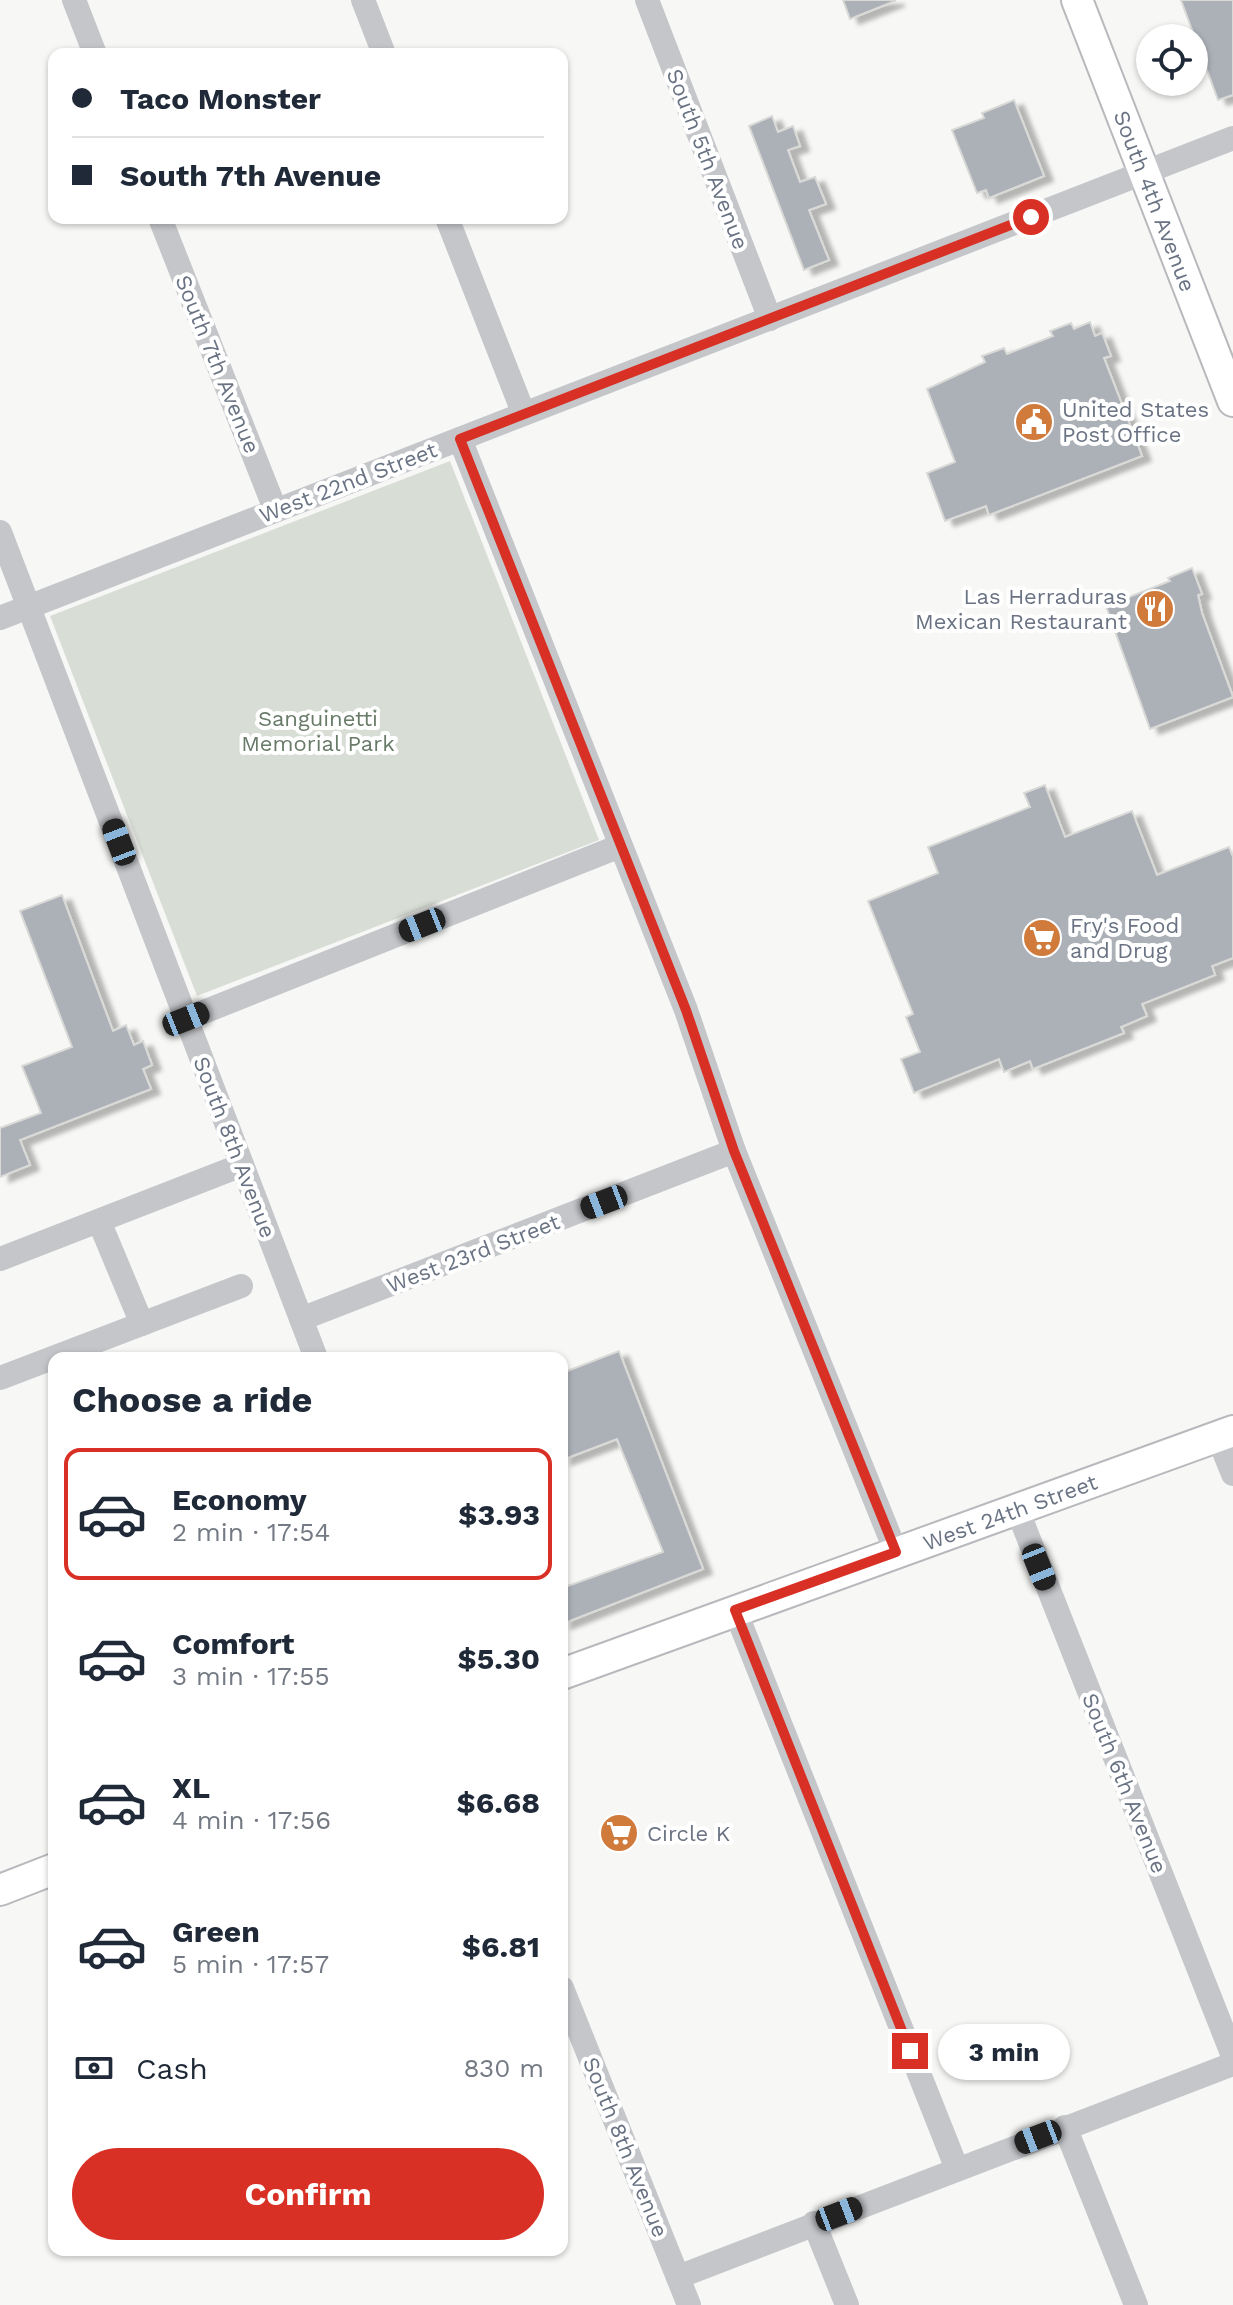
<!DOCTYPE html>
<html lang="en">
<head>
<meta charset="utf-8">
<style>
	:root { --surface:#fff; --page:#f2f2f3; --text:#1f2937; --muted:#747a83; --line:#e0e1e3; --accent:#d93025 }
	body { margin:0; font-family:"Work Sans",sans-serif; background:var(--page); color:var(--text); height:100vh; display:flex; flex-direction:column; font-size:30px; white-space:nowrap }
	* { box-sizing:border-box; margin:0 }
	p { font-size:26px; color:var(--muted) }
	.icon { flex:none; width:44px; height:44px; fill:none; stroke:currentColor; stroke-width:2; stroke-linecap:round; stroke-linejoin:round }
	.map { position:relative; flex:1; overflow:hidden }
	.drawer { position:absolute; left:48px; top:1352px; width:520px; height:904px; display:flex; flex-direction:column; background:var(--surface); border-radius:16px; box-shadow:0 2px 6px #0004 }
	.drawer>* { flex:none }
	.banner { position:absolute; left:48px; top:48px; width:520px; height:176px; border-radius:16px; box-shadow:0 2px 6px #0004; display:grid; align-content:center; height:176px; padding:0 24px; background:var(--surface) }
	.buttons { position:absolute; left:1136px; top:24px; display:grid; gap:16px }
	.buttons a { display:grid; place-items:center; width:72px; height:72px; border-radius:50%; background:var(--surface); box-shadow:0 2px 6px #0004; font-size:40px }
	.end { position:absolute; width:36px; height:36px; margin:-18px; border:10px solid #d93025; background:#fff; box-shadow:0 0 0 4px #fff }
	.from { border-radius:50% }
	.bubble { position:absolute; height:56px; border-radius:28px; background:var(--surface); box-shadow:0 2px 6px #0004; font-size:26px; font-weight:700; line-height:56px; text-align:center }
	.car { position:absolute; width:24px; height:48px; margin:-24px -12px; border-radius:10px; box-shadow:0 0 6px 2px #0007; background:linear-gradient(#222 24%,#8ab4d8 0 40%,#222 0 76%,#8ab4d8 0 86%,#222 0) }
	.banner b { display:flex; align-items:center; gap:28px; height:76px; font-size:30px }
	.banner b+b { border-top:2px solid var(--line) }
	.banner i { width:20px; height:20px; background:var(--text) }
	ul { padding:0; list-style:none }
	li { display:flex; align-items:center; gap:24px; height:132px; margin:0 16px 12px; padding:0 8px; border:4px solid transparent; border-radius:16px }
	li div { flex:1 }
	li b { display:block; font-size:30px }
	li em { font-style:normal; font-weight:700 }
	li.selected { border-color:var(--accent) }
	li>.icon { width:72px; height:72px; stroke-width:1.5 }
	h2 { padding:0 24px; font-size:36px; line-height:96px }
	.pay { display:flex; align-items:center; gap:20px; height:88px; padding:0 24px; font-size:30px }
	.pay p { margin-inline-start:auto }
	.primary-button { display:flex; gap:16px; margin-top:auto; padding:16px 24px }
	.primary-button a { flex:1; height:92px; border-radius:48px; background:var(--accent); color:#fff; font-size:32px; font-weight:700; line-height:92px; text-align:center }
	.map>svg:first-child { display:block }
	.green { fill:#d8ded6 }
	.building { fill:#acb0b7; stroke:#d9d9d7; stroke-width:2; filter:url(#shadow) }
	.lines { fill:none; stroke-linecap:round; stroke-linejoin:round }
	.major-casing { stroke:#b7b9bd; stroke-width:34 }
	.minor { stroke:#c4c6ca; stroke-width:24 }
	.major { stroke:#fff; stroke-width:30 }
	.route { stroke:#d93025; stroke-width:10 }
	.labels { text-anchor:middle; stroke-width:8; stroke-linejoin:round; paint-order:stroke }
	.street-label { font-size:22px; fill:#6a7383; stroke:#fff }
	.poi-label { font-size:22px; fill:#6a7383; stroke:#fff; text-anchor:start }
	.park-label { font-size:22px; fill:#687a68; stroke:#fff }
</style>
</head>
<body>
<div class="map">
<svg width="1233" height="2305" viewBox="0 0 1233 2305">
	<defs>
		<filter id="shadow"><feDropShadow dx="9" dy="5" stdDeviation="2" flood-color="#0004"/></filter>
	</defs>
	<rect width="100%" height="100%" fill="#f7f7f5"/>
	<path class="green" d="M450 461 599 840 197 996 50 616Z"/>
	<g class="building">
		<path d="M843 0H895V1L850 19Z"/>
		<path d="M1181 0H1233V95L1218 100Z"/>
		<path d="M1014 100 1044 176 989 198 986 190 977 193 952 130 984 118 982 113Z"/>
		<path d="M772 116 778 132 793 126 800 146 788 150 800 182 815 177 826 204 809 210 829 260 804 270 749 126Z"/>
		<path d="M1090 322 1095 336 1102 333 1111 356 1104 358 1142 456 989 515 986 506 945 521 927 473 955 462 927 389 985 362 982 356 1004 348 1007 354 1053 336 1050 331 1071 323 1074 329Z"/>
		<path d="M1192 568 1202 594 1198 595 1202 613 1233 697 1150 729 1106 606 1170 581 1168 578Z"/>
		<path d="M1045 785 1065 837 1132 811 1157 875 1229 847 1233 857V958L1212 966 1215 975 1142 1004 1147 1016 1121 1027 1124 1033 1033 1069 1030 1061 1004 1072 999 1059 914 1093 901 1059 920 1052 906 1017 913 1014 868 901 938 873 928 847 1030 807 1024 793Z"/>
		<path d="M62 895 113 1031 126 1025 134 1045 143 1041 152 1065 143 1069 151 1089 20 1140 30 1165 0 1177V1128L41 1113 22 1066 72 1047 20 911Z"/>
		<path d="M619 1351 703 1569 562 1624V1588L663 1552 617 1439 562 1460V1373Z"/>
	</g>
	<g class="lines">
		<defs>
			<g id="major">
				<path d="M1077 0 1233 401"/>
				<path d="M562 1674 1233 1431"/>
				<path d="M0 1890 54 1869"/>
			</g>
		</defs>
		<use href="#major" class="major-casing"/>
		<g class="minor">
			<path d="M74 0 95 54"/>
			<path d="M363 0 384 54"/>
			<path d="M647 0 770 319"/>
			<path d="M160 218 275 509"/>
			<path d="M447 218 523 412"/>
			<path d="M460 439 686 1010 734 1151 896 1552"/>
			<path d="M0 532 316 1358"/>
			<path d="M0 618 1233 138"/>
			<path d="M186 1019 620 846"/>
			<path d="M99 1221 142 1324"/>
			<path d="M0 1259 242 1165"/>
			<path d="M301 1319 734 1151"/>
			<path d="M0 1378 241 1286"/>
			<path d="M1218 1437 1233 1474"/>
			<path d="M1017 1509 1233 2056"/>
			<path d="M735 1610 957 2169"/>
			<path d="M562 1988 689 2305"/>
			<path d="M1065 2127 1136 2305"/>
			<path d="M814 2223 847 2305"/>
			<path d="M678 2277 1233 2064"/>
		</g>
		<use href="#major" class="major"/>
	</g>
	<g class="lines">
		<path class="route" d="M910 2051 735 1610 896 1552 734 1151 686 1010 460 439 1031 217"/>
	</g>
	<defs>
		<symbol id="civic-disc" viewBox="-11 -11 22 22"><circle r="9.5" fill="#d07b3c" stroke="#fff"/><path d="M-.6-6.5H3V-4.5H.6V-3L4-1V1h2V6H-6V1h2V-1L-.6-3ZM-1.2 2.5V6h2.4V2.5Z" fill="#fff"/></symbol>
		<symbol id="restaurant-disc" viewBox="-11 -11 22 22"><circle r="9.5" fill="#d07b3c" stroke="#fff"/><path d="M-5-6h1v4h1v-4h1v4h1v-4h1v5L-1.5 .5V6h-2V.5L-5-1ZM5-6V6H3V1.5H1.5Q1.5-4 5-6Z" fill="#fff"/></symbol>
		<symbol id="supermarket-disc" viewBox="-11 -11 22 22"><circle r="9.5" fill="#d07b3c" stroke="#fff"/><path d="M-6-5.5h2.5l.6 2H6L4.5 2H-2.5L-4.4-4H-6ZM-1.5 3.2a1.3 1.3 0 1 0 .1 0ZM3 3.2a1.3 1.3 0 1 0 .1 0Z" fill="#fff"/></symbol>
	</defs>
	<g fill-rule="evenodd">
		<use href="#civic-disc" x="1012" y="400" width="44" height="44"/>
		<use href="#restaurant-disc" x="1133" y="587" width="44" height="44"/>
		<use href="#supermarket-disc" x="1020" y="916" width="44" height="44"/>
		<use href="#supermarket-disc" x="597" y="1811" width="44" height="44"/>
	</g>
	<g class="labels">
		<g class="street-label">
			<text transform="translate(708 159) rotate(69)" y="8">South 5th Avenue</text>
			<text transform="translate(1155 201) rotate(69)" y="8">South 4th Avenue</text>
			<text transform="translate(218 364) rotate(68)" y="8">South 7th Avenue</text>
			<text transform="translate(348 482) rotate(-21)" y="8">West 22nd Street</text>
			<text transform="translate(235 1147) rotate(69)" y="8">South 8th Avenue</text>
			<text transform="translate(473 1253) rotate(-21)" y="8">West 23rd Street</text>
			<text transform="translate(1010 1512) rotate(-20)" y="8">West 24th Street</text>
			<text transform="translate(1125 1783) rotate(68)" y="8">South 6th Avenue</text>
			<text transform="translate(626 2147) rotate(68)" y="8">South 8th Avenue</text>
		</g>
		<g class="poi-label">
			<text x="1062" y="417">United States<tspan x="1062" dy="25">Post Office</tspan></text>
			<text x="1127" y="604" text-anchor="end">Las Herraduras<tspan x="1127" dy="25">Mexican Restaurant</tspan></text>
			<text x="1070" y="933">Fry's Food<tspan x="1070" dy="25">and Drug</tspan></text>
			<text x="647" y="1841">Circle K</text>
		</g>
		<g class="park-label">
			<text x="318" y="726">Sanguinetti<tspan x="318" dy="25">Memorial Park</tspan></text>
		</g>
	</g>
</svg>
<div class="buttons">
<a><svg class="icon" aria-label="locate" viewBox="0 0 24 24"><circle cx="12" cy="12" r="6"/><path d="M12 2v4M12 18v4M2 12h4M18 12h4"/></svg></a>
</div>
<i class="end from" style="left:1031px;top:217px"></i>
<i class="end" style="left:910px;top:2051px"></i>
<div class="bubble" style="left:938px;top:2024px;width:132px">3 min</div>
<i class="car" style="left:119px;top:842px;rotate:339deg"></i>
<i class="car" style="left:422px;top:925px;rotate:248deg"></i>
<i class="car" style="left:186px;top:1019px;rotate:68deg"></i>
<i class="car" style="left:604px;top:1202px;rotate:249deg"></i>
<i class="car" style="left:1039px;top:1567px;rotate:158deg"></i>
<i class="car" style="left:1038px;top:2137px;rotate:249deg"></i>
<i class="car" style="left:839px;top:2214px;rotate:69deg"></i>
<div class="banner">
<b><i class="from"></i>Taco Monster</b>
<b><i></i>South 7th Avenue</b>
</div>
<section class="drawer">
<h2>Choose a ride</h2>
<ul>
<li class="selected"><svg class="icon" aria-label="car" viewBox="0 0 24 24"><path d="M5 17H2v-5l4-1 3-4h7l3 4 3 1v5h-3M9 17h6M6 11h13"/><circle cx="7" cy="17" r="2"/><circle cx="17" cy="17" r="2"/></svg><div><b>Economy</b><p>2 min · 17:54</p></div><em>$3.93</em></li>
<li><svg class="icon" aria-label="car" viewBox="0 0 24 24"><path d="M5 17H2v-5l4-1 3-4h7l3 4 3 1v5h-3M9 17h6M6 11h13"/><circle cx="7" cy="17" r="2"/><circle cx="17" cy="17" r="2"/></svg><div><b>Comfort</b><p>3 min · 17:55</p></div><em>$5.30</em></li>
<li><svg class="icon" aria-label="car" viewBox="0 0 24 24"><path d="M5 17H2v-5l4-1 3-4h7l3 4 3 1v5h-3M9 17h6M6 11h13"/><circle cx="7" cy="17" r="2"/><circle cx="17" cy="17" r="2"/></svg><div><b>XL</b><p>4 min · 17:56</p></div><em>$6.68</em></li>
<li><svg class="icon" aria-label="car" viewBox="0 0 24 24"><path d="M5 17H2v-5l4-1 3-4h7l3 4 3 1v5h-3M9 17h6M6 11h13"/><circle cx="7" cy="17" r="2"/><circle cx="17" cy="17" r="2"/></svg><div><b>Green</b><p>5 min · 17:57</p></div><em>$6.81</em></li>
</ul>
<div class="pay"><svg class="icon" aria-label="cash" viewBox="0 0 24 24"><path d="M3 7h18v10H3z"/><circle cx="12" cy="12" r="2"/></svg>Cash<p>830 m</p></div>
<div class="primary-button"><a>Confirm</a></div>
</section>
</div>
</body>
</html>
